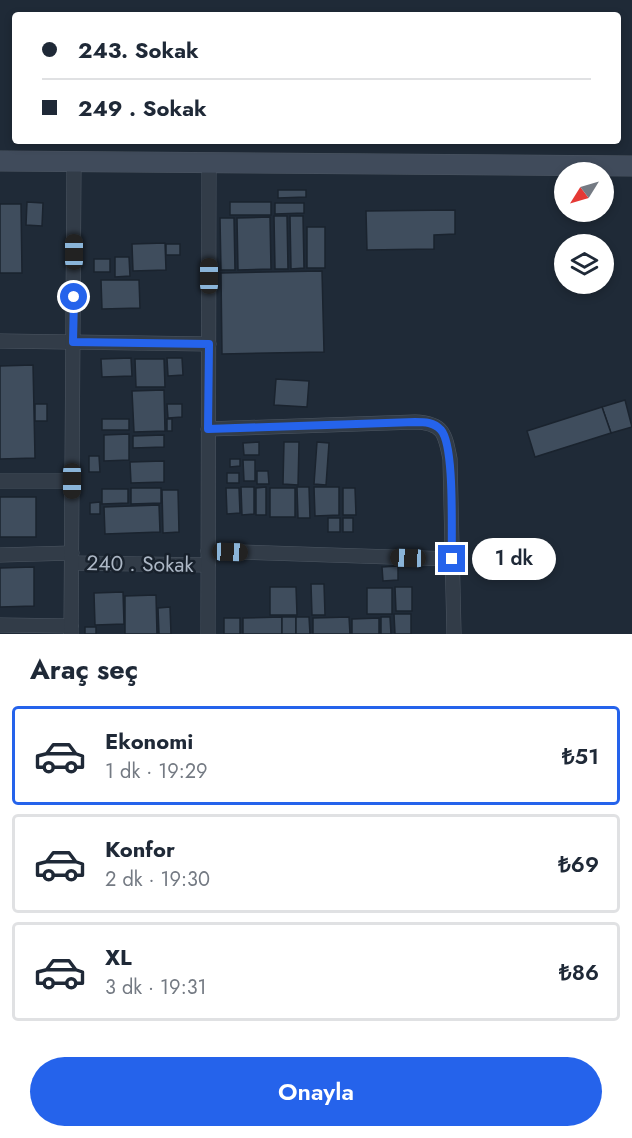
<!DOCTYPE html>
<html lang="tr">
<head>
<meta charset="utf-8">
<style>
	:root { --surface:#fff; --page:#f6f6f7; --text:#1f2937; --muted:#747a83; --line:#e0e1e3; --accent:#2563eb }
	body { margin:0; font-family:Jost,sans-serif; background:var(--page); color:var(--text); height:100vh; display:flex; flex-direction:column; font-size:22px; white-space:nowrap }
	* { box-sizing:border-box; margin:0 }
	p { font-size:20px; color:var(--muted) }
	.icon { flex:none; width:33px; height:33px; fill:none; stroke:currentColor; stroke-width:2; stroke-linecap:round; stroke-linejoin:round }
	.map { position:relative; height:634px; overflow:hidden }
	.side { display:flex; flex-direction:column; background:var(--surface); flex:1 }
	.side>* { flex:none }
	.top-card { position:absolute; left:12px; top:12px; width:609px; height:132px; border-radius:6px; box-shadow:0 3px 9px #0003; display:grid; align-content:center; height:132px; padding:0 30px; background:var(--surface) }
	.needle { width:39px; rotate:233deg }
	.tools { position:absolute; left:554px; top:162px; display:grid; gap:12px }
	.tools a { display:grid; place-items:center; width:60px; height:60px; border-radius:50%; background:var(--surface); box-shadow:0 3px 9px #0003; font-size:30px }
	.end { position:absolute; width:27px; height:27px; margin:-14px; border:8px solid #2563eb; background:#fff; box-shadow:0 0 0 3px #fff }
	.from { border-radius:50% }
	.bubble { position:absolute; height:42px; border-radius:21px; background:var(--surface); box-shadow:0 3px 9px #0003; font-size:20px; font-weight:600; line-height:42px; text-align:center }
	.car { position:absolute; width:18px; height:36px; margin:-18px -9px; border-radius:8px; box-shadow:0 0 4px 2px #0007; background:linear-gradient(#222 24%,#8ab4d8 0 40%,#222 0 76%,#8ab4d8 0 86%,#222 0) }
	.top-card b { display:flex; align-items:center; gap:21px; height:57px; font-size:22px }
	.top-card b+b { border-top:2px solid var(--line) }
	.top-card i { width:15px; height:15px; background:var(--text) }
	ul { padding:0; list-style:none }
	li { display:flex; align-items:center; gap:18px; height:99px; margin:0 12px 9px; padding:0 18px; border:3px solid var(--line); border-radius:6px }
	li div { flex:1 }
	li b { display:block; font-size:22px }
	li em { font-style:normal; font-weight:600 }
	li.active { border-color:var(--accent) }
	li>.icon { width:54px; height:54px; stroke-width:1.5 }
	h2 { padding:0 30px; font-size:27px; line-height:72px }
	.button { display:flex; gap:12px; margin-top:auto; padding:12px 30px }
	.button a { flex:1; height:69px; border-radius:36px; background:var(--accent); color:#fff; font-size:24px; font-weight:600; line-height:69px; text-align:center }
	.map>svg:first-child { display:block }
	.building { fill:#3f4d5d; stroke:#1a232e; stroke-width:1.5 }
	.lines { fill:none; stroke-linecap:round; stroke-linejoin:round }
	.minor-casing { stroke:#4d5763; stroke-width:15 }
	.secondary-casing { stroke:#4d5763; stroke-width:21 }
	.minor { stroke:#323c48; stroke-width:14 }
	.secondary { stroke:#404b5b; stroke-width:20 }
	.route { stroke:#2563eb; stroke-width:8 }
	.labels { text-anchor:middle; stroke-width:5; stroke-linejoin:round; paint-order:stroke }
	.street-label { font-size:21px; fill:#acb7c5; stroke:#18212c }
</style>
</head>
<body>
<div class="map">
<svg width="632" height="634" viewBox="0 0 632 634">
	<rect width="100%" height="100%" fill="#1f2a37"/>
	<g class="building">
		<path d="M278 190H306V197L278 198Z"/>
		<path d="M27 202 43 203 42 226 26 225Z"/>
		<rect x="230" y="202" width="41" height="13"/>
		<path d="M275 203H304V213L275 214Z"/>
		<path d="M0 204H21L22 273H0Z"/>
		<path d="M455 210V234L434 235V249L367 250 366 211Z"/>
		<path d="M274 216H287L288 269H275Z"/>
		<path d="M290 216H303L304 268 291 269Z"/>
		<path d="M270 217 271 269 238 270 237 218Z"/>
		<path d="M220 218H234L235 270H221Z"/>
		<rect x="307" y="227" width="18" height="41"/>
		<path d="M165 243 166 270 133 271 132 244Z"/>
		<rect x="166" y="244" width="14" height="11"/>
		<path d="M115 257H129L130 276 115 277Z"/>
		<rect x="94" y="259" width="16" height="13"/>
		<path d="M322 271 324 352 222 354 221 273Z"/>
		<path d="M101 280H139L140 308 102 309Z"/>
		<path d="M131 358 132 376 102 377 101 359Z"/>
		<path d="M167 358H182L183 375 168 376Z"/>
		<path d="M135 359H164L165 387H136Z"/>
		<path d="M33 365 35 458 0 459V366Z"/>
		<path d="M276 379 309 381 307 407 274 405Z"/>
		<path d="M164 390 165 431 134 432 132 391Z"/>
		<path d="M625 400 632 427 611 433 602 407Z"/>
		<rect x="35" y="404" width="12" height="17"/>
		<path d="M167 404H182V417L168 418Z"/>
		<path d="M602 407 611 433 535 457 527 431Z"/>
		<rect x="102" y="419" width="27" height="11"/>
		<rect x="167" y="419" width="5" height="12"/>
		<path d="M129 434V460L104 461V435Z"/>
		<path d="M164 435V447L133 448V436Z"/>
		<path d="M259 442V455H244L243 443Z"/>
		<path d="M284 442H299L298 485 283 484Z"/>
		<path d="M317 442 329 443 326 485 314 484Z"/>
		<path d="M89 456H99L100 472H89Z"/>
		<path d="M230 459H240V466L230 467Z"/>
		<path d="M243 460H255V481H244Z"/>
		<path d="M164 461V482L131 483 130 462Z"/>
		<path d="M257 471H268L269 484H257Z"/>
		<rect x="227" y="473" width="12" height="10"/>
		<path d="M241 487H254V514L242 515Z"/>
		<path d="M266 487V515H256V488Z"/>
		<path d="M297 487H309L310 518H298Z"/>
		<path d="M314 487H339V515L315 516Z"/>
		<path d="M131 488H161V503L131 504Z"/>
		<path d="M226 488H239L240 513 227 514Z"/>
		<rect x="270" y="488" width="25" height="29"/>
		<path d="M343 488H355L356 515H343Z"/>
		<path d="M102 489H128V503L102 504Z"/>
		<path d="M162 490H178L179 532 163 533Z"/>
		<rect x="0" y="497" width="36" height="40"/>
		<path d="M100 502V514H90V503Z"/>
		<path d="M159 505 160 532 105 534 104 507Z"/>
		<rect x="328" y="518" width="12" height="14"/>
		<rect x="343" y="518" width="10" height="14"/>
		<path d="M398 566V580L383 581 382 567Z"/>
		<path d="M34 567V606L0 607V568Z"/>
		<path d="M311 584H324L325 615H312Z"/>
		<path d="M270 587H296L297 615H270Z"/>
		<path d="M395 587H412V611H396Z"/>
		<rect x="367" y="588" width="25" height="26"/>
		<path d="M123 592 124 624 95 625 94 593Z"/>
		<path d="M156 595 157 634H125V596Z"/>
		<path d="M170 607 171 634H159L158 608Z"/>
		<path d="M394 614H411V634H395Z"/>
		<path d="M282 617V634H243V618Z"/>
		<rect x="282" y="617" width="14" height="17"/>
		<path d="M296 617H309L310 634H296Z"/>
		<path d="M349 617 350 634H313V618Z"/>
		<path d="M381 617H390L391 634H381Z"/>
		<rect x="224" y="618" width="16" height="16"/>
		<path d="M379 618V634H352V619Z"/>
		<rect x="85" y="627" width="11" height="7"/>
	</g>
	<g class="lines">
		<defs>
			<g id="minor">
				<path d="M0 341 209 344"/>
				<path d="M208 429 415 422C443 423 445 433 450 459L454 634"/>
				<path d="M0 481H72"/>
				<path d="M208 551 452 559"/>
				<path d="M0 555 72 553"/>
				<path d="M72 563 208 565"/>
				<path d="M0 625 71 626"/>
				<path d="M71 634 74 161"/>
				<path d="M208 634 209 162"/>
			</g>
			<path id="secondary" d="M0 161 632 166"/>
		</defs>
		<use href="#minor" class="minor-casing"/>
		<use href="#secondary" class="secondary-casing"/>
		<use href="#minor" class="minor"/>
		<use href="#secondary" class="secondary"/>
	</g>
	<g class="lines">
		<path class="route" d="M74 297 73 342 209 344 208 429 415 422C424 422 434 422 441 430 455 446 451 533 452 559"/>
	</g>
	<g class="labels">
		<g class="street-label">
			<text transform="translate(140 564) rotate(1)" y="7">240 . Sokak</text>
		</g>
	</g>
</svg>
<div class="tools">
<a><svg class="needle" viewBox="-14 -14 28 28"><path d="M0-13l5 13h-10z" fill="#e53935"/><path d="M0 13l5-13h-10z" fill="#747a83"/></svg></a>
<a><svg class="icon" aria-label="layers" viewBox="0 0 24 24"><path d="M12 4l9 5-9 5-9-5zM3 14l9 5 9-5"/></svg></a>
</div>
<i class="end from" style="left:74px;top:297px"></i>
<i class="end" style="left:452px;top:559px"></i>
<div class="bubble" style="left:472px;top:538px;width:84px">1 dk</div>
<i class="car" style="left:74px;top:252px;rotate:0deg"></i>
<i class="car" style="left:209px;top:276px;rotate:0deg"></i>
<i class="car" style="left:72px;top:481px;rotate:180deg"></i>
<i class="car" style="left:230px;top:552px;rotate:92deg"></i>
<i class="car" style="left:408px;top:558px;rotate:272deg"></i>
<div class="top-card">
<b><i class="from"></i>243. Sokak</b>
<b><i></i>249 . Sokak</b>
</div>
</div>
<section class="side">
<h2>Araç seç</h2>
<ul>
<li class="active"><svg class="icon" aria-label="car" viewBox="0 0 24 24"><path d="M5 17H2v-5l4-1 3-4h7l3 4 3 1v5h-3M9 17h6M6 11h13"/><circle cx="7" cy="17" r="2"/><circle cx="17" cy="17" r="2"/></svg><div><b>Ekonomi</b><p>1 dk · 19:29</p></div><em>₺51</em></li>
<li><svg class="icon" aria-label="car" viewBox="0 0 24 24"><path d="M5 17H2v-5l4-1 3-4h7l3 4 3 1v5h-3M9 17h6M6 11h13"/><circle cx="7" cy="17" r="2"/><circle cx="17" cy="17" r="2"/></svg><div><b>Konfor</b><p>2 dk · 19:30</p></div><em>₺69</em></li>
<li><svg class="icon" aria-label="car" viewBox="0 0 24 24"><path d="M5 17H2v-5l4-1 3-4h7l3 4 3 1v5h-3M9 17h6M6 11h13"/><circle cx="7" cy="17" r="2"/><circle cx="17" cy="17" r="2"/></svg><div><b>XL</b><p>3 dk · 19:31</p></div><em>₺86</em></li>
</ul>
<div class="button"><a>Onayla</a></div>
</section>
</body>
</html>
